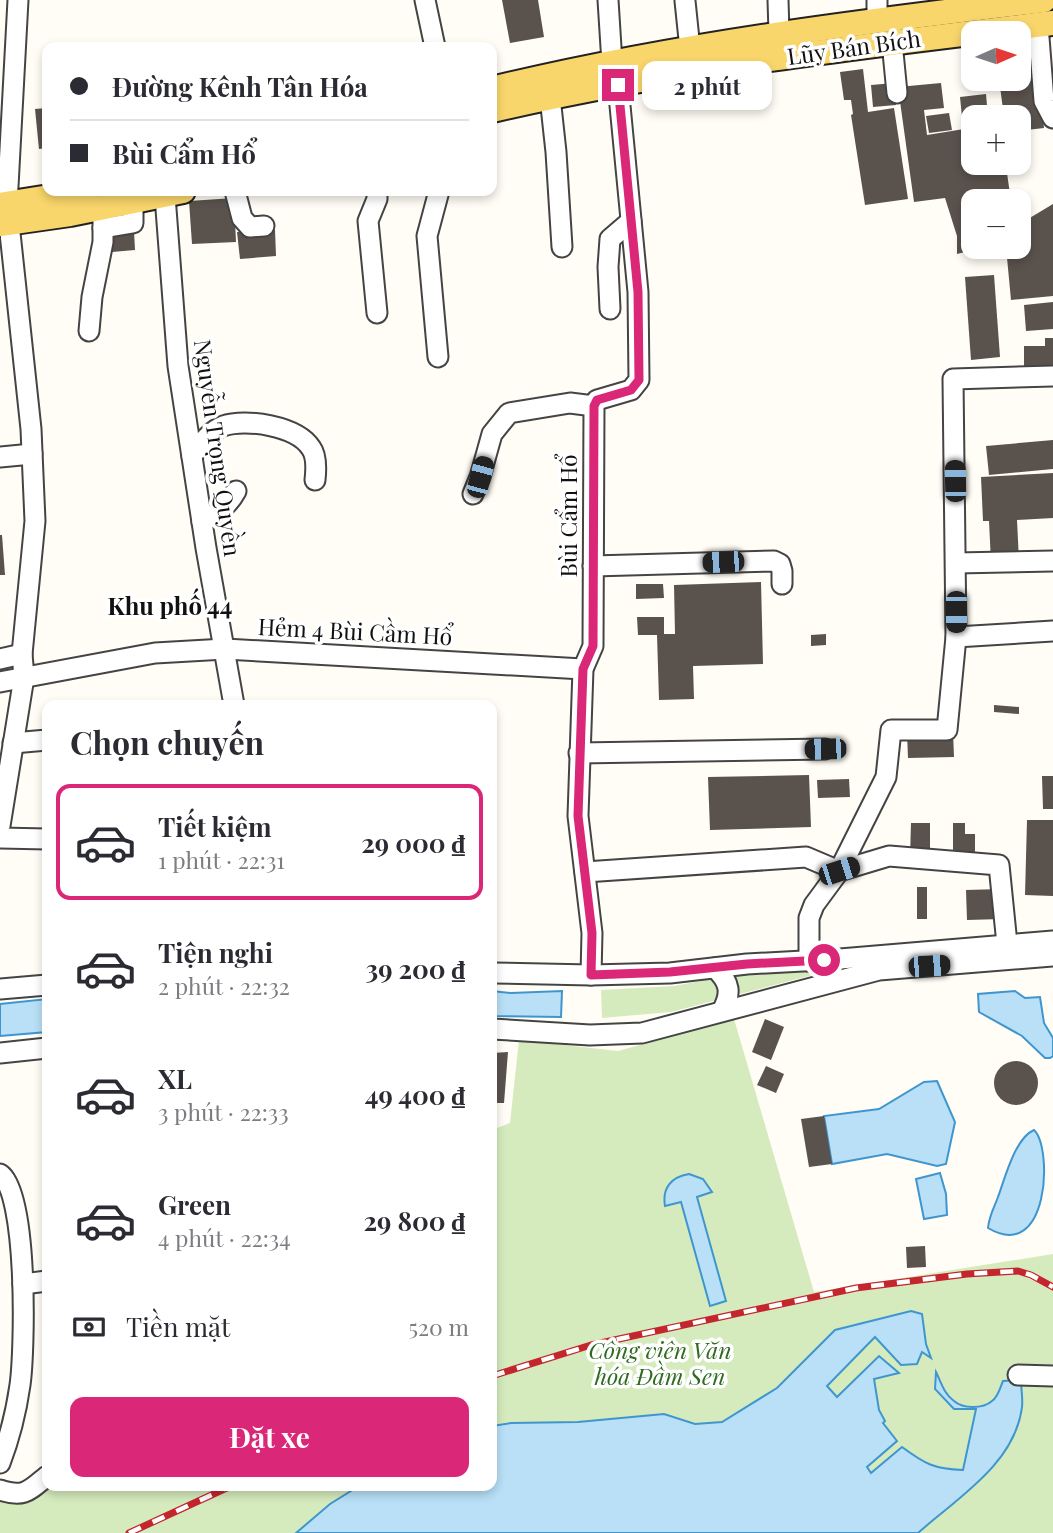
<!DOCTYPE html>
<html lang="vi">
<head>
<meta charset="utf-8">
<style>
	:root { --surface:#fff; --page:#f7f7f7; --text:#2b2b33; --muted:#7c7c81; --line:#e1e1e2; --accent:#db2777 }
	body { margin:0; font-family:"Playfair Display",serif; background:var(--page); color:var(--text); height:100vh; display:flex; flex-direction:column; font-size:26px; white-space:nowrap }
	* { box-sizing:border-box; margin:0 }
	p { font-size:23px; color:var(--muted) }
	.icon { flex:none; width:38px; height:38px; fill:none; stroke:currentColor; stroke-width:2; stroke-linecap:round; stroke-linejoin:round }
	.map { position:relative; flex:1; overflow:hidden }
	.drawer { position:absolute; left:42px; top:700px; width:455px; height:791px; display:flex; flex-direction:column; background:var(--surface); border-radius:14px; box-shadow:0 4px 10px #0003 }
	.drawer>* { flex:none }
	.banner { position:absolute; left:42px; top:42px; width:455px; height:154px; border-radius:14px; box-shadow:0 4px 10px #0003; display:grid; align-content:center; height:154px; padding:0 28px; background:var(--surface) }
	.needle { width:46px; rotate:87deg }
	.fabs { position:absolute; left:961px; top:21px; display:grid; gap:14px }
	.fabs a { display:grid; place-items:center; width:70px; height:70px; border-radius:14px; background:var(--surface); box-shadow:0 4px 10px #0003; font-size:35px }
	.end { position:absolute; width:32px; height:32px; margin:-16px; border:9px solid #db2777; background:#fff; box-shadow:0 0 0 4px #fff }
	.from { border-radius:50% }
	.bubble { position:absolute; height:49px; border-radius:14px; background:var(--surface); box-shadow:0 4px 10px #0003; font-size:23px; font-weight:700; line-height:49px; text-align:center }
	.car { position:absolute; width:21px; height:42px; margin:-21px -10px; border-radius:9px; box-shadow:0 0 5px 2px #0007; background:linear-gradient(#222 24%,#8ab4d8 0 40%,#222 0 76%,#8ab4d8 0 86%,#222 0) }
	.banner b { display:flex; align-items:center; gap:24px; height:66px; font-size:26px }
	.banner b+b { border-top:2px solid var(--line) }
	.banner i { width:18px; height:18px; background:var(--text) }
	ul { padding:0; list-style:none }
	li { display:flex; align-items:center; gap:21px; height:116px; margin:0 14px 10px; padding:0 14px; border:4px solid transparent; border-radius:14px }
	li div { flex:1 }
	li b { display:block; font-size:26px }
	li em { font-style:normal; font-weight:700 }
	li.current { border-color:var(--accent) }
	li>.icon { width:63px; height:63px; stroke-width:1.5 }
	h2 { padding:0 28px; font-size:32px; line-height:84px }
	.pay { display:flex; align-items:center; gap:18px; height:77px; padding:0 28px; font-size:26px }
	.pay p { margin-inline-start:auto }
	.button { display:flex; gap:14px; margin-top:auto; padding:14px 28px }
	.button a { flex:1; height:80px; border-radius:14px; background:var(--accent); color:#fff; font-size:28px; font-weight:700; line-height:80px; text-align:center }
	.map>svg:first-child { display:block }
	.green { fill:#d5ebbd }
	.water { fill:#b9e0f7; stroke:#3f96cf; stroke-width:2 }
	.building { fill:#5a524d }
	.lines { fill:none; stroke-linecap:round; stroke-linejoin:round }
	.minor-casing { stroke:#444; stroke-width:23 }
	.major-casing { stroke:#222; stroke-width:28 }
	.minor { stroke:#fff; stroke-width:19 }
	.major { stroke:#f9d66b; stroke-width:24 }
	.rail-casing { stroke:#c4262e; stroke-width:7 }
	.rail { stroke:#fff; stroke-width:4.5; stroke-dasharray:13; stroke-linecap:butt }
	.route { stroke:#db2777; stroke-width:9 }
	.labels { text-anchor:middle; stroke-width:7; stroke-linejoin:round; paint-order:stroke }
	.street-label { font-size:23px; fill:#111; stroke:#fff }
	.park-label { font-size:23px; font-style:italic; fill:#2f6b1f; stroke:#fff }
	.neighbourhood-label { font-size:24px; font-weight:bold; fill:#111; stroke:#fff }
</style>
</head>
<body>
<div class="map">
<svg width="1053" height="1533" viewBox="0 0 1053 1533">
	<rect width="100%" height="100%" fill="#fffdf5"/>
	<g class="green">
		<path d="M809 961 851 965 671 1012 602 1018 601 990 674 986Z"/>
		<path d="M734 1019 814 1292 1053 1254V1533H0V1493L47 1486H492V1130L510 1123 519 1040 618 1051Z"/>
	</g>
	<g class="water">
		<path d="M492 991 511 993 562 991 561 1017 492 1016Z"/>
		<path d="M1015 991 1025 998 1040 997 1044 1023 1053 1038V1056L1050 1058H1045L1022 1036 979 1012 978 994Z"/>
		<path d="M47 999V1032L0 1036V1004Z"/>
		<path d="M937 1081 955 1122 946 1164 937 1166 887 1154 832 1164 824 1116 879 1109 924 1082Z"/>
		<path d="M1034 1130C1053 1148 1049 1264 988 1228 989 1216 994 1208 998 1197 1005 1178 1015 1138 1034 1130Z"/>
		<path d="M940 1173 946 1194 947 1215 924 1219 916 1179Z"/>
		<path d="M689 1174 703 1179 712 1192 697 1197 726 1301 710 1306 681 1202 665 1206C662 1188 671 1177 689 1174Z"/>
		<path d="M911 1311 922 1314 926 1344 931 1358 922 1352 917 1364 901 1365 875 1337 827 1386 837 1397 879 1356 899 1373 874 1379 879 1410 885 1421 883 1423 897 1441 867 1467 871 1473 902 1447C925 1464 934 1469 963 1470L976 1409H954L935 1389 936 1372C941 1382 944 1394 954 1401 963 1409 983 1409 992 1401 998 1397 1000 1388 1003 1381L1021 1380C1021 1389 1023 1398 1022 1407 1015 1464 956 1499 918 1533H296L330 1504 359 1486H492V1426L511 1423 578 1422 664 1414 695 1424 722 1422 777 1388 835 1330Z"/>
	</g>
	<g class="building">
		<path d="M502 0H538L544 37 510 43Z"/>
		<path d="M1037 64 1044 128 1018 131V117H1004L999 79H1018V66Z"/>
		<path d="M863 69 868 112 894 108 908 199 865 205 851 115 853 114 851 100H844L840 72Z"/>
		<path d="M894 83 896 105 873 107 871 85Z"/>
		<path d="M941 83 944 108 924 110 927 135 964 129 970 166H1006L1011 201H973V247H992L976 259 969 251 957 254V236L945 198 914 202 898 87Z"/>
		<path d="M986 94 988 117H973V126L963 127 960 97Z"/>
		<path d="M47 108V148L39 149 35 109Z"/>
		<path d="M949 113 952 130 929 133 926 116Z"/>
		<path d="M234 198 236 242 192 244 189 201Z"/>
		<path d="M1053 204V296L1011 300 1006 247H1018V225Z"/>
		<path d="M275 230 276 256 240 259 237 232Z"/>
		<path d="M134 231 135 250 112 252 110 233Z"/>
		<path d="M994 275 1000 357 971 360 965 277Z"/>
		<path d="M1053 302V329L1026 331 1024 305Z"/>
		<path d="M1045 338H1053V368L1024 369V346H1045Z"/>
		<path d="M1053 440V469L989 475 986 446Z"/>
		<path d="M1053 473V518L1017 520 1019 561 991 562 989 521H983L981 477Z"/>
		<path d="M0 535H2L5 575H0Z"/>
		<path d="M761 582 763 664 693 666 694 699 659 700 657 635H638L637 617H664V634H675L674 585Z"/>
		<path d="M636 584H663L664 598 636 599Z"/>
		<path d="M826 634V645L811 646V635Z"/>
		<path d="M994 705 1019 707V714L994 712Z"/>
		<path d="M953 732 954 757 908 758 907 733Z"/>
		<path d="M809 775 811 827 710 830 708 777Z"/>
		<path d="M1042 776H1053V809H1043Z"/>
		<path d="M849 779 850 797 818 798 817 780Z"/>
		<path d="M1027 820H1053V896L1025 895Z"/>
		<path d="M911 823H930V856L910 857Z"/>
		<path d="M953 823H965V834H975V857H953Z"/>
		<rect x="917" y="887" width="10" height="32"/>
		<path d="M1001 889 1002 919 967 920 966 890Z"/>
		<path d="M765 1019 784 1027 771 1060 752 1052Z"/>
		<path d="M508 1052 504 1103H492V1053Z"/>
		<circle cx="1016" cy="1083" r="22"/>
		<path d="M766 1066 784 1074 776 1093 757 1085Z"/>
		<path d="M824 1116 832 1164 809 1167 801 1119Z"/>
		<path d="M925 1246 926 1267 907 1268 906 1247Z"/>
	</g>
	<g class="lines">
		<defs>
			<g id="minor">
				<path d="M425 0 435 47"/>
				<path d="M778 0 779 33"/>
				<path d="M685 1 690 49"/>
				<path d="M877 21V0"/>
				<path d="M1038 25 1044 101 1053 118"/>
				<path d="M892 42 897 93"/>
				<path d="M550 97 556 152 562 247"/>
				<path d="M235 191 242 218 250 227 264 226"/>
				<path d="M165 196 178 366 206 548 234 705"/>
				<path d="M103 228 133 223V202"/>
				<path d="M610 309 608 267 610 239 631 221"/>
				<path d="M377 313 368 221 377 199V191"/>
				<path d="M89 331 92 297 103 242V207"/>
				<path d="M438 357 427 236 439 191"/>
				<path d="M192 456C200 444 210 431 223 426 246 418 297 426 311 448 317 456 316 471 315 480"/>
				<path d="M0 457 32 454"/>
				<path d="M473 494 480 477 492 434 509 413 570 403 594 406"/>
				<path d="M202 522C216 514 228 506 236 491"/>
				<path d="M956 563 1053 561"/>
				<path d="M593 566 774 561 780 564 782 571V584"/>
				<path d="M956 637 1053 631"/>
				<path d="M0 659 22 654"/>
				<path d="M0 682 155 653 225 649 583 669"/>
				<path d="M13 743 47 740"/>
				<path d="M579 753 825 749"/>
				<path d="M0 826 24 677 22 654 35 521 31 429 7 205 18 0"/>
				<path d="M0 838 47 839"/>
				<path d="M839 871 889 856 999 865 1007 944"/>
				<path d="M585 872 806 857 839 871"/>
				<path d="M809 961V918L814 905 839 871 886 777 891 730H947L956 637 953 379 1053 376"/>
				<path d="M715 968C730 982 732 993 722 1011"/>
				<path d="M492 973 591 975 670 973 747 964 840 959 1053 941"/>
				<path d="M591 975 592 933 578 816 583 669 593 646 594 406 597 400 631 390 639 380 638 292 618 85 612 63 608 0"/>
				<path d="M0 989 47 985"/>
				<path d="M492 1029 590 1035 642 1033 879 970 1053 956"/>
				<path d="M0 1053 47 1048"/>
				<path d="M0 1174C28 1193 25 1349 20 1385 16 1413 10 1437 0 1463"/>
				<path d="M23 1284 47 1281"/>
				<path d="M1018 1375 1053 1376"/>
				<path d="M0 1490C24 1498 29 1491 47 1476"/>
			</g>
			<g id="major">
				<path d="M492 89C673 45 859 22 1044 0"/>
				<path d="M492 110C676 67 865 46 1053 23"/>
				<path d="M0 205 87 191"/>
				<path d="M0 224 70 214 183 191"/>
			</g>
		</defs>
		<use href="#minor" class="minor-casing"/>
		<use href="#major" class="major-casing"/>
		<use href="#minor" class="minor"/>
		<use href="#major" class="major"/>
		<defs>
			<g id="rail">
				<path d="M492 1376 591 1345 856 1288 967 1274 1018 1271 1031 1275 1053 1287"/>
				<path d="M129 1533 231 1486"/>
			</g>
		</defs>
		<use href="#rail" class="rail-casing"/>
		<use href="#rail" class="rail"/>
	</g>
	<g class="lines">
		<path class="route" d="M618 85 638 292 639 380 631 390 597 400 594 406 593 646 583 669 578 816 592 933 591 975 670 972 747 964 824 960"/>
	</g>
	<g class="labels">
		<g class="street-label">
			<text transform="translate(854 48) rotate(-8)" y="8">Lũy Bán Bích</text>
			<text transform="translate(217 448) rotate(82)" y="8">Nguyễn Trọng Quyền</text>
			<text transform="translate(569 516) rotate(-90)" y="8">Bùi Cẩm Hổ</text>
			<text transform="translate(355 632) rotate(3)" y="8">Hẻm 4 Bùi Cầm Hổ</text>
		</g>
		<g class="park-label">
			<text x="660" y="1359">Công viên Văn<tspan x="660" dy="26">hóa Đầm Sen</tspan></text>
		</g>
		<g class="neighbourhood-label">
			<text x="170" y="615">Khu phố 44</text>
		</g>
	</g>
</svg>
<div class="fabs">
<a><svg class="needle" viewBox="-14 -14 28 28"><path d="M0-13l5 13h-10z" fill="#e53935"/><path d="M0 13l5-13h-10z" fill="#7c7c81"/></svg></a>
<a>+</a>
<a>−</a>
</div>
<i class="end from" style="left:824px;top:960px"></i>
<i class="end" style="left:618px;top:85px"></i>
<div class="bubble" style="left:642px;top:61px;width:130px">2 phút</div>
<i class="car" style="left:480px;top:477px;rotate:15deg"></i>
<i class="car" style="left:955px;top:481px;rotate:359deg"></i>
<i class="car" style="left:723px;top:562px;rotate:268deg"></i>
<i class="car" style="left:956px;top:612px;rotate:180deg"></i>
<i class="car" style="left:825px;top:749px;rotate:269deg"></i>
<i class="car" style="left:839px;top:871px;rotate:72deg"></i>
<i class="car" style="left:929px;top:966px;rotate:86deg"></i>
<div class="banner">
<b><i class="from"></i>Đường Kênh Tân Hóa</b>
<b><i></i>Bùi Cẩm Hổ</b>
</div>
<section class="drawer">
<h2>Chọn chuyến</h2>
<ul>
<li class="current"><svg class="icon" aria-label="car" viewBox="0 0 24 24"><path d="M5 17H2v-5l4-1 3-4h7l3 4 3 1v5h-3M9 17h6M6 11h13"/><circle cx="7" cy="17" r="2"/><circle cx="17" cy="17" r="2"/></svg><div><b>Tiết kiệm</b><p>1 phút · 22:31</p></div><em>29 000 ₫</em></li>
<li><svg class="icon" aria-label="car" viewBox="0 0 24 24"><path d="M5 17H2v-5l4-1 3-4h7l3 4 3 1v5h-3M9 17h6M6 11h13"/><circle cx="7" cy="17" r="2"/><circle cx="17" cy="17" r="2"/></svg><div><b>Tiện nghi</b><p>2 phút · 22:32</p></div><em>39 200 ₫</em></li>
<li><svg class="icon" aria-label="car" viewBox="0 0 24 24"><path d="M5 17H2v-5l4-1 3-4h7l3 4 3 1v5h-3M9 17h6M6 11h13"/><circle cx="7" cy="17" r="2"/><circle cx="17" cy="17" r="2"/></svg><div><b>XL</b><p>3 phút · 22:33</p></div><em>49 400 ₫</em></li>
<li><svg class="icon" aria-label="car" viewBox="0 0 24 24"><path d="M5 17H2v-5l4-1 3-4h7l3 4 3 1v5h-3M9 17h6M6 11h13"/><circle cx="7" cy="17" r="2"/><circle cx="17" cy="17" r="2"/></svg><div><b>Green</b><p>4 phút · 22:34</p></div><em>29 800 ₫</em></li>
</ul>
<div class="pay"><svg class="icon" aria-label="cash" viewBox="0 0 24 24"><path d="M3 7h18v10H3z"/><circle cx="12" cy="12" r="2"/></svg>Tiền mặt<p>520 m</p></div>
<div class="button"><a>Đặt xe</a></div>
</section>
</div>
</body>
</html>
